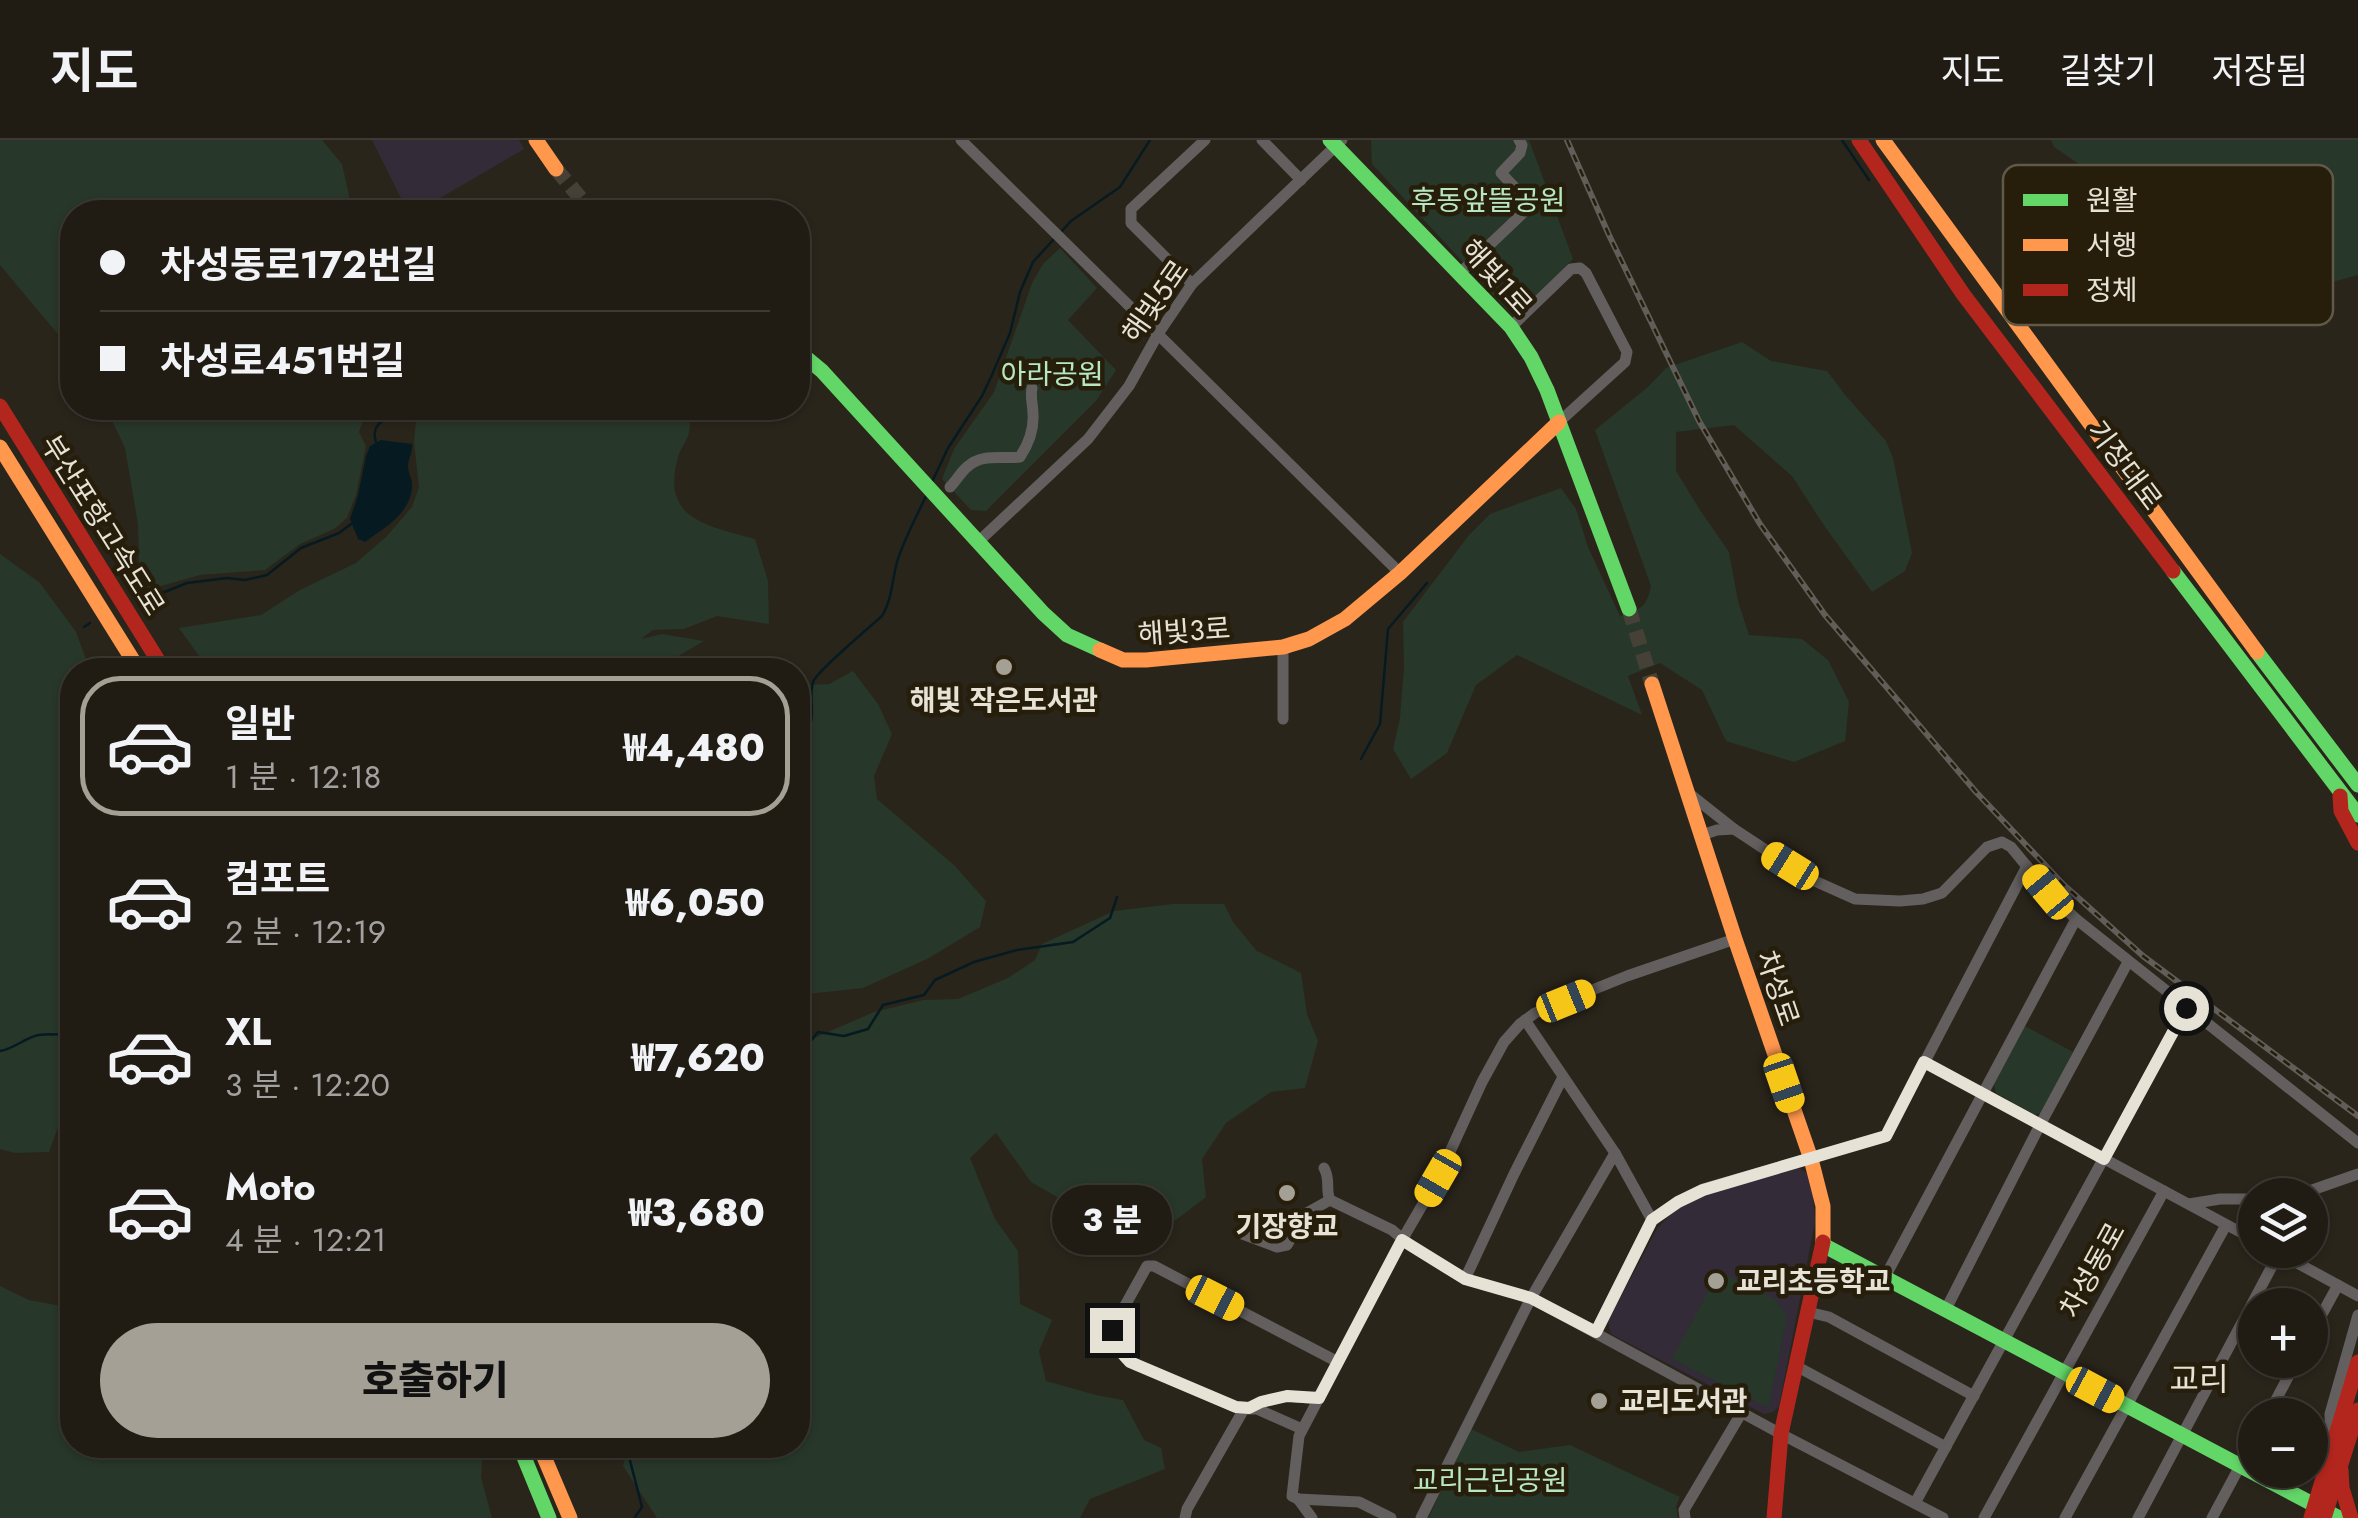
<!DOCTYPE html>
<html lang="ko">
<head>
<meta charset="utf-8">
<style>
	:root { --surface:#201c14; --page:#2d2922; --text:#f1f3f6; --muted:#a2a1a0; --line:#3d3a34; --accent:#a5a095 }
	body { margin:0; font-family:Jost,"Noto Sans KR",sans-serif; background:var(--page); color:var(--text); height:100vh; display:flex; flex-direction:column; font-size:38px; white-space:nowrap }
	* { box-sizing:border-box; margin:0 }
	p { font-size:32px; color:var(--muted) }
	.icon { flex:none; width:55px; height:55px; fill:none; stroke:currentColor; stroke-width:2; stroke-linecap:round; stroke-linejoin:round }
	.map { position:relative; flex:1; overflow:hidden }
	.sheet { position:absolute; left:60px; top:518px; width:750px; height:800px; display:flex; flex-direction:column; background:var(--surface); border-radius:40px; box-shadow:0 2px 8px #0004,0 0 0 2px var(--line) }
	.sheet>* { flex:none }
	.banner { position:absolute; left:60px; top:60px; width:750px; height:220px; border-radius:40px; box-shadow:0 2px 8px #0004,0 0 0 2px var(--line); display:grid; align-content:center; height:220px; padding:0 40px; background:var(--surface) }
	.tools { position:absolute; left:2238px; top:1038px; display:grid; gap:20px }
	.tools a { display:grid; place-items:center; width:90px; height:90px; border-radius:50%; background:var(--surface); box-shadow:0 2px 8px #0004,0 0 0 2px var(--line); font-size:50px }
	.end { position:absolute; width:45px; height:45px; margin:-22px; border:12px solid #e7e2d6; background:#111; box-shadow:0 0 0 5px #111 }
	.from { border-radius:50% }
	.bubble { position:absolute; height:70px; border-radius:35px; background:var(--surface); box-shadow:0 2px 8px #0004,0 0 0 2px var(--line); font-size:32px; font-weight:800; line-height:70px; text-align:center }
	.car { position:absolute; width:30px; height:60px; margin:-30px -15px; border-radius:12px; box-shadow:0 0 8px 2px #0007; background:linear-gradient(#f5c518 24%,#345 0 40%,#f5c518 0 76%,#345 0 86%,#f5c518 0) }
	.banner b { display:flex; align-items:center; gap:35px; height:95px; font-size:38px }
	.banner b+b { border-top:2px solid var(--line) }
	.banner i { width:25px; height:25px; background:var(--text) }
	ul { padding:18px 0 0; list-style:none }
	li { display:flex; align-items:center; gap:30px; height:140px; margin:0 20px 15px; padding:0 20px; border:5px solid transparent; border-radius:40px }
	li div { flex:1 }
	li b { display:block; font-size:38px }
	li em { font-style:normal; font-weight:800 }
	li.active { border-color:var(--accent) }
	li>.icon { width:90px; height:90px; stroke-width:1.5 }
	.cta { display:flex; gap:20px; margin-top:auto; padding:20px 40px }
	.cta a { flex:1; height:115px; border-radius:60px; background:var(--accent); color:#111; font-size:40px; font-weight:800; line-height:115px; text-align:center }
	header { display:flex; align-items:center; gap:60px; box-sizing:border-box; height:140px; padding:0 50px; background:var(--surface); border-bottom:2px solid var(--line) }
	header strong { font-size:48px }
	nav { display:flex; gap:55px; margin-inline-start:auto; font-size:35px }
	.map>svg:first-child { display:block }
	.education { fill:#332b38 }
	.green { fill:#273729 }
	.water { fill:#061b21 }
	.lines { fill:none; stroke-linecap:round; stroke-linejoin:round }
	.stream { stroke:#061b21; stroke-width:2.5 }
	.secondary-tunnel { stroke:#464137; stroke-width:15; stroke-dasharray:15 8; stroke-linecap:butt }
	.street { stroke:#625f5e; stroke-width:11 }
	.fast { stroke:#63d668; stroke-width:15 }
	.slow { stroke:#ff974d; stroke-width:15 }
	.jam { stroke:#b3261e; stroke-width:15 }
	.rail-casing { stroke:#615d59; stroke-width:6 }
	.rail { stroke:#261e0b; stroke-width:2.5; stroke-dasharray:8; stroke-linecap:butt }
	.route { stroke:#e7e2d6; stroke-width:12 }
	.poi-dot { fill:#a5a095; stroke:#261e0b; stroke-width:4 }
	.labels { text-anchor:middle; stroke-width:9; stroke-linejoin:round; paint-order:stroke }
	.park-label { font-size:28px; fill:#b7e7bf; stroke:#261e0b }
	.street-label { font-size:28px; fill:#e7e2d6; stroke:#261e0b }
	.poi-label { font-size:28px; font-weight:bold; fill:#e7e2d6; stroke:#261e0b }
	.quarter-label { font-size:32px; fill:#e7e2d6; stroke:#261e0b }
	.key { fill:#261e0b; stroke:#605948; stroke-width:2.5 }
	.key-label { font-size:28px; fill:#e7e2d6 }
</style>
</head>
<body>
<header>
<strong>지도</strong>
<nav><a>지도</a><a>길찾기</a><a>저장됨</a></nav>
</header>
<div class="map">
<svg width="2358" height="1378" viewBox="0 0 2358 1378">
	<rect width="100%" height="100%" fill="#2a251b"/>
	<g class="education">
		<path d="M372 0H519L524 9 416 72H408Z"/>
		<path d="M1795 1026 1807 1033 1813 1056 1815 1082 1779 1266 1773 1272 1764 1274 1611 1194 1608 1181 1657 1089 1678 1066 1701 1055Z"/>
	</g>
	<g class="green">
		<path d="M0 0H322L342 24 351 64 356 72H72V211L0 125Z"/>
		<path d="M1371 0H1529L1573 119 1514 177 1372 24Z"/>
		<path d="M2051 0H2358V135L2285 155 2230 148 2218 125 2219 80 2194 66 2117 75 2099 38 2054 7Z"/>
		<path d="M1060 108 1097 148 1068 180 1116 230 1096 261 986 371 971 370 942 339 954 309 994 252 1032 143 1043 124Z"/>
		<path d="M1742 202 1771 221 1827 231 1846 256 1886 301 1893 318 1912 413 1905 431 1872 452 1823 384 1792 336 1734 285 1676 292V331L1700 370 1729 412 1738 461 1749 495 1802 499 1828 520 1849 562 1845 601 1794 622 1726 601 1702 550 1660 523 1628 536 1642 575 1517 515 1476 545 1447 613 1411 639 1393 609 1400 578 1404 528 1403 482 1469 395 1490 374 1561 348 1576 369 1588 407 1620 476C1640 470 1647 467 1651 446L1595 290 1648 247 1666 228Z"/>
		<path d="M106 268H367L359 292 366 306 356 355 347 378 334 389 300 404 265 430 200 435 140 452 138 384 125 308Z"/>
		<path d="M417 268H688C689 275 691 285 689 292 688 299 682 306 679 314 659 379 705 385 755 399L768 441 769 484 717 476 684 489 653 490 641 499 662 494 704 501 680 515 671 530H209L179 488 261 475 300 450 356 423 387 396 412 367 419 347 414 303Z"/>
		<path d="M0 414 40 443 76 492 90 530H72V971L63 974 49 1012 15 1013 0 1009Z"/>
		<path d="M853 531 878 564 892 594 874 636 877 659 955 726 986 761 980 787 929 818 863 848 798 855V537L807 545 829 544Z"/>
		<path d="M1173 764H1224L1233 782 1257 811 1301 833 1307 874 1318 901 1305 948 1271 952 1226 983 1202 1019 1206 1057 1176 1080 1137 1083 1081 1071 1031 1042 996 993 970 1018 995 1079 1018 1111 1020 1164 1052 1180 1039 1211 1046 1241 1096 1255 1123 1260 1144 1300 1161 1308 1165 1329 1090 1359 1080 1378H657L623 1326 628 1305H798V905L874 872 923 860 958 859 1008 838 1035 820 1042 804 1114 771Z"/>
		<path d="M2025 886 2073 912 2041 973 2035 975 1996 953 1994 944Z"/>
		<path d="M1719 1131 1775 1159 1787 1176 1769 1265 1766 1267 1672 1219Z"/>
		<path d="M0 1146 29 1160 72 1168V1305H483L481 1337 492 1378H0Z"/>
		<path d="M1471 1289 1519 1312 1570 1305 1680 1357 1676 1366 1678 1378H1428Z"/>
	</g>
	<path class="water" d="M381 300 412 304C413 313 408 318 408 327 408 332 411 337 412 342 414 372 384 388 365 402L358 399 350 379 358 355 366 316 370 306Z"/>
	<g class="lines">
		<g class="stream">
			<path d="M1842 0 1869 40"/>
			<path d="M1060 93 1071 81 1120 47 1150 0"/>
			<path d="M376 302C369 282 390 277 404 268"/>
			<path d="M931 344 948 308 982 256 991 237 1010 193 1020 152 1033 122 1054 99"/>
			<path d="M147 459 187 443 227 438 245 440 267 435 301 408 339 393 351 384"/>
			<path d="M84 487 90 483"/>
			<path d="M798 599C821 584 807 563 813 542 817 531 870 487 882 476 892 460 892 440 897 422 904 399 916 378 926 356"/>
			<path d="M1361 619 1380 584 1388 489 1427 443"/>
			<path d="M798 904 810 902 818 892 844 896 868 889 883 865 924 855 935 840 974 822 1017 810 1073 802 1110 778 1117 757"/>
			<path d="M0 911C14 909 26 897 39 895 52 893 60 897 72 890"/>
			<path d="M626 1305 642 1367 635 1377"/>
		</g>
		<g class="secondary-tunnel">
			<path d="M556 29 587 66"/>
			<path d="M1629 469 1652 544"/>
		</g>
		<g class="street">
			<path d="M961 0 1400 433"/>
			<path d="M1262 0 1301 40"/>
			<path d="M1460 133 1524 72V57L1501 33 1520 13 1522 5 1519 0"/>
			<path d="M1192 144 1131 83V69L1205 0"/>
			<path d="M1511 187 1571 129 1580 128 1586 133 1627 212 1625 222 1559 282"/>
			<path d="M950 347C956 341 961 332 967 327 982 313 1002 319 1020 317 1028 305 1034 289 1033 274 1033 264 1030 258 1032 248"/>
			<path d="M978 402 1088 299 1129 246 1158 194 1192 144 1342 0"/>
			<path d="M1283 579V507"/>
			<path d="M1686 651 1734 689"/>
			<path d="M1702 695 1717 690 1734 689 1808 738 1855 759 1900 761 1923 759 1942 753 1987 707 2002 702 2011 707 2048 752 2076 779 2358 1003"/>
			<path d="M1525 880 1615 1013 1652 1080"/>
			<path d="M1924 922 2255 1100"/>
			<path d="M1324 1028C1331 1040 1325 1049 1330 1060"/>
			<path d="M2298 1055 2358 1034"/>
			<path d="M1330 1060 1392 1090 1411 1106 1465 1139 1531 1158 1781 1294 1943 1378"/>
			<path d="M2189 1064 2220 1059H2255"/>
			<path d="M1240 1093 1277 1107 1287 1105 1305 1074 1330 1060"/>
			<path d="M2277 1112 2358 1156"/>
			<path d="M1885 1137 2076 779"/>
			<path d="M1465 1139 1514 1034 1563 937"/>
			<path d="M1946 1169 2040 985 2128 822"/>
			<path d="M1808 1172 1829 1177 1974 1256"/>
			<path d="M1596 1192 1652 1080 1678 1062 1703 1049 1886 996 2027 726"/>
			<path d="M2310 1196 2338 1145"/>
			<path d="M1796 1226 1946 1307"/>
			<path d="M1319 1259 1287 1256 1261 1262 1249 1268 1236 1267 1130 1222C1122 1213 1111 1202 1112 1189L1147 1126H1154L1338 1222"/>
			<path d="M2268 1275 2297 1220"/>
			<path d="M2331 1300 2330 1274 2358 1175"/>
			<path d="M1298 1359 1359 1362 1391 1378"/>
			<path d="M1915 1363 2186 868"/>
			<path d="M1185 1378 1187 1369 1244 1269H1257L1302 1289"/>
			<path d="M1312 1378 1298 1359 1292 1356 1299 1296 1402 1100 1438 1038 1482 942 1504 902 1520 884 1535 873 1627 836 1735 799"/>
			<path d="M1421 1378 1531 1158 1615 1013"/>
			<path d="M1685 1378 1684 1370 1742 1272"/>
			<path d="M1984 1378 2164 1051"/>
			<path d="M2065 1378 2226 1085"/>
			<path d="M2138 1378 2279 1113"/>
			<path d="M2212 1378 2255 1298"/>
		</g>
		<g class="fast">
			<path d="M1330 0 1511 187 1531 217 1547 250 1629 469"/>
			<path d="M798 211 822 231 1043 473 1067 495 1100 510"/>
			<path d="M2173 431 2358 675"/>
			<path d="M2257 512 2358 645"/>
			<path d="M1823 1105 2339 1378"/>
			<path d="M519 1305 549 1378"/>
		</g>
		<g class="slow">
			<path d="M536 0 556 29"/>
			<path d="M1883 0 2257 512"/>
			<path d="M0 307 139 530"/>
			<path d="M1100 510 1123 520H1146L1283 507 1309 499 1345 479 1400 433 1559 282"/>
			<path d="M1652 544 1735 799 1811 1019 1823 1066V1102"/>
			<path d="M539 1305 570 1378"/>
		</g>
		<g class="jam">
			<path d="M1859 0 1963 154 2173 431"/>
			<path d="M587 66 595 72"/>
			<path d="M0 266 164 530"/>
			<path d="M2340 656 2341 671 2358 703"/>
			<path d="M2341 1330 2342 1348 2351 1378"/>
			<path d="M1774 1378 1781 1294 1823 1102"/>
			<path d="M2311 1378 2358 1222"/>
			<path d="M2324 1378 2358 1270"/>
		</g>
		<defs>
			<path id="rail" d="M1567 0 1609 95 1699 281 1760 384 1825 475 1976 652 2064 745 2143 816 2358 976"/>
		</defs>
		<use href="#rail" class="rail-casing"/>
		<use href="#rail" class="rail"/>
	</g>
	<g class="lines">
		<path class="route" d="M1112 1190C1111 1202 1122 1214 1130 1222L1236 1267 1249 1268 1261 1262 1287 1256 1319 1258 1402 1100 1465 1139 1531 1158 1596 1192 1652 1080 1678 1062 1703 1050 1886 996 1924 922 2104 1019 2186 868"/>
	</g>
	<g class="poi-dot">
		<circle cx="1004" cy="527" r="10"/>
		<circle cx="1287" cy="1053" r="10"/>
		<circle cx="1716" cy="1141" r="10"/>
		<circle cx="1599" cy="1261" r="10"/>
	</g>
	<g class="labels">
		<g class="park-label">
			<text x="1488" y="70">후동앞뜰공원</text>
			<text x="1052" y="244">아라공원</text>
			<text x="1490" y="1350">교리근린공원</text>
		</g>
		<g class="street-label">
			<text transform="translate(1497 137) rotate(48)" y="10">해빛1로</text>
			<text transform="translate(1155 161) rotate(-55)" y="10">해빛5로</text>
			<text transform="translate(2125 325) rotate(53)" y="10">기장대로</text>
			<text transform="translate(103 385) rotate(58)" y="10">부산포항고속도로</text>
			<text transform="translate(1184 491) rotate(-4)" y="10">해빛3로</text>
			<text transform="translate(1778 848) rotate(71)" y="10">차성로</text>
			<text transform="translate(2092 1130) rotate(-61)" y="10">차성동로</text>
		</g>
		<g class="poi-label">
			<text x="1004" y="570">해빛 작은도서관</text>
			<text x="1287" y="1096">기장향교</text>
			<text x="1736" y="1151" text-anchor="start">교리초등학교</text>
			<text x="1619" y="1271" text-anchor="start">교리도서관</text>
		</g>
		<g class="quarter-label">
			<text x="2199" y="1250">교리</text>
		</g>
	</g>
	<rect x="2003" y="25" width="330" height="160" rx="15" class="key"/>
	<rect x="2023" y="54" width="45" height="12" fill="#63d668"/>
	<rect x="2023" y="99" width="45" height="12" fill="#ff974d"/>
	<rect x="2023" y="144" width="45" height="12" fill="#b3261e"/>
	<g class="key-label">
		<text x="2086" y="70">원활</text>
		<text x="2086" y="115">서행</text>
		<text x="2086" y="160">정체</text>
	</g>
</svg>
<div class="tools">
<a><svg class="icon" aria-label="layers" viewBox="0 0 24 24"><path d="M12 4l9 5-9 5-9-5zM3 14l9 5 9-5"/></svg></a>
<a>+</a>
<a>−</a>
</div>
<i class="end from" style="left:2186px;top:868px"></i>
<i class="end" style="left:1112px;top:1190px"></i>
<div class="bubble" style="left:1052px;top:1045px;width:120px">3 분</div>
<i class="car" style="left:1790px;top:726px;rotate:302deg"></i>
<i class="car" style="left:2048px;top:752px;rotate:320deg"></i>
<i class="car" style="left:1566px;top:861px;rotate:68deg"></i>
<i class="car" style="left:1784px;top:943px;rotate:161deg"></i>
<i class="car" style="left:1438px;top:1038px;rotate:210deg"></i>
<i class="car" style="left:1215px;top:1158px;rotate:117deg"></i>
<i class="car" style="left:2095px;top:1250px;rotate:118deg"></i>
<div class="banner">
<b><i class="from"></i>차성동로172번길</b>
<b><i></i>차성로451번길</b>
</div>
<section class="sheet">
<ul>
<li class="active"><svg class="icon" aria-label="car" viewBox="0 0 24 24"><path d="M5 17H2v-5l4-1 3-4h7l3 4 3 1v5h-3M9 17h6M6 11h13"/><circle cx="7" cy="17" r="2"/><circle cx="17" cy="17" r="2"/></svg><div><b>일반</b><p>1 분 · 12:18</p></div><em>₩4,480</em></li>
<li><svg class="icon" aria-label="car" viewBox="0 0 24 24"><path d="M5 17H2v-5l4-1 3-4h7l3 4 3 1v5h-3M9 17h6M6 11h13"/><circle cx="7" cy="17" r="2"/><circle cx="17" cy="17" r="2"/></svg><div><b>컴포트</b><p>2 분 · 12:19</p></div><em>₩6,050</em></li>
<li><svg class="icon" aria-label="car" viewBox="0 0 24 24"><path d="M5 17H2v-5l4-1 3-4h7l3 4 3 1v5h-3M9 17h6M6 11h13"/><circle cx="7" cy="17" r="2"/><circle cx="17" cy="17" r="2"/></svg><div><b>XL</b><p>3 분 · 12:20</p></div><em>₩7,620</em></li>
<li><svg class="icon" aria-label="car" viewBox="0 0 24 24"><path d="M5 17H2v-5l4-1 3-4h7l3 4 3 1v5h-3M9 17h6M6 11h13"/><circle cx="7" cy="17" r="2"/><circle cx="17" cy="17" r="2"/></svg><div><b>Moto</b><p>4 분 · 12:21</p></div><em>₩3,680</em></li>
</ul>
<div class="cta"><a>호출하기</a></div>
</section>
</div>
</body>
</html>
